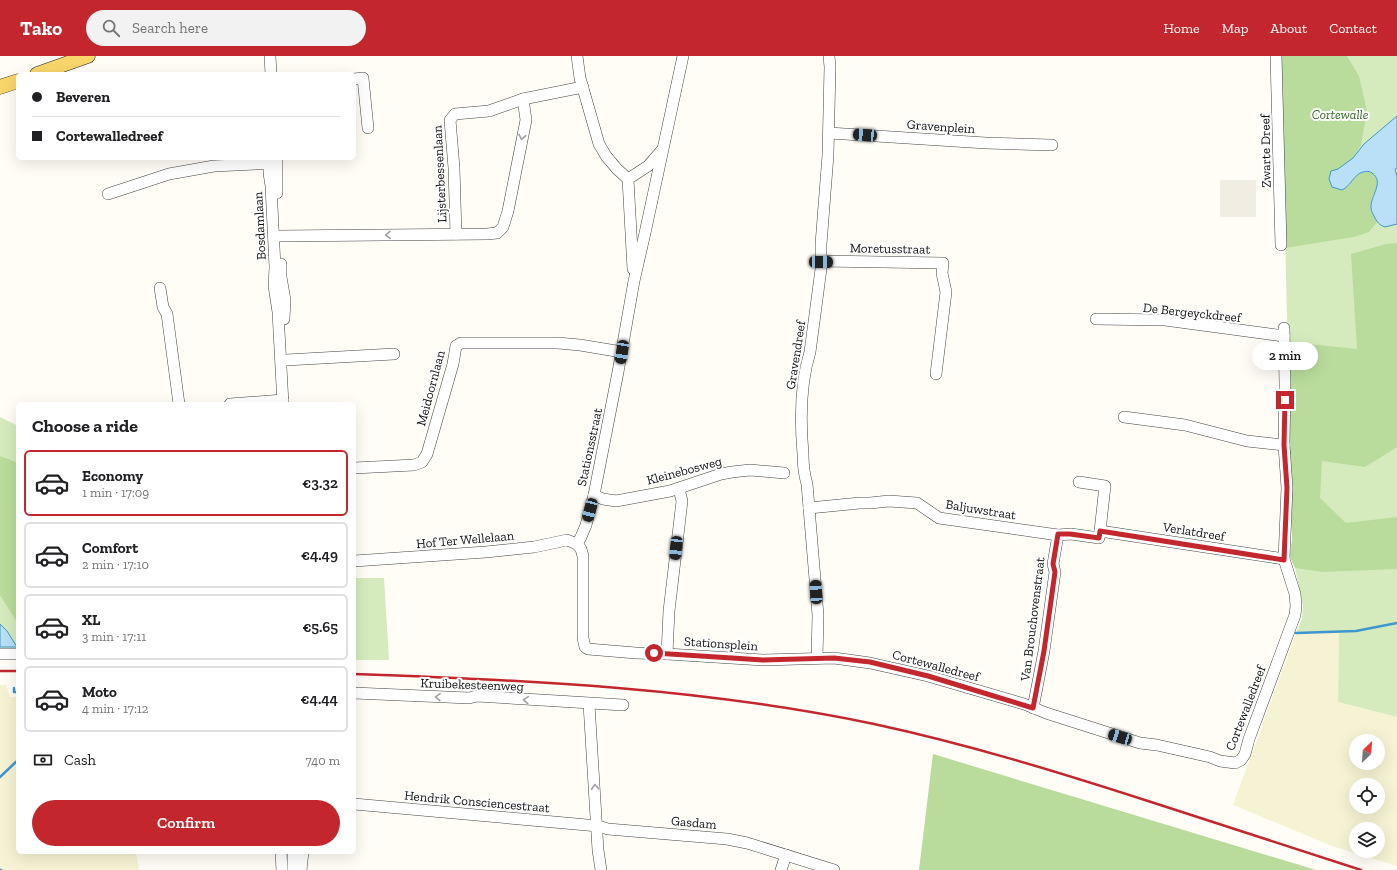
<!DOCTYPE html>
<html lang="en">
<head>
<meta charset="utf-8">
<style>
	:root { --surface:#fff; --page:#f2f2f2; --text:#202124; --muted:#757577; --line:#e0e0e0; --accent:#c4262e }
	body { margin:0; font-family:"Zilla Slab",serif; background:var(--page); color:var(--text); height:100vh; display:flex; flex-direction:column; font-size:15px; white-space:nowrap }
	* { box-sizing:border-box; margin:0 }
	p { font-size:13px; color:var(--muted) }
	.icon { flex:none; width:22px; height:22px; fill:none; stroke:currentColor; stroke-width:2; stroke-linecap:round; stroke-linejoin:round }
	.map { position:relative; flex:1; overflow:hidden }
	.side { position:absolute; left:16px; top:346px; width:340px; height:452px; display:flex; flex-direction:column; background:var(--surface); border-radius:6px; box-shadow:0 4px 16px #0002 }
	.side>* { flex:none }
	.guide { position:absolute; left:16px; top:16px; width:340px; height:88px; border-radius:6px; box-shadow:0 4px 16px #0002; display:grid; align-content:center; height:88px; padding:0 16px; background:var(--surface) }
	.needle { width:26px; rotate:25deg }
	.buttons { position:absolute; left:1349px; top:678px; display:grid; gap:8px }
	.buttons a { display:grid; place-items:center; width:36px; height:36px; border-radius:50%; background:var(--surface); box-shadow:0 4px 16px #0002; font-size:20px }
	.end { position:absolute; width:18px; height:18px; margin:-9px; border:5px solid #c4262e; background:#fff; box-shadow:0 0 0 2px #fff }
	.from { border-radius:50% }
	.bubble { position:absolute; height:28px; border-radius:14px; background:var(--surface); box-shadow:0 4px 16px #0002; font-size:13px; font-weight:600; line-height:28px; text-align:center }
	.car { position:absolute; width:12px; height:24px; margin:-12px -6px; border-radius:5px; box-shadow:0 0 3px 1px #0007; background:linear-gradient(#222 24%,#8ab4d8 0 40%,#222 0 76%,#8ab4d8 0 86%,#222 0) }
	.guide b { display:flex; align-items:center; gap:14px; height:38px; font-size:15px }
	.guide b+b { border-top:1px solid var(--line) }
	.guide i { width:10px; height:10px; background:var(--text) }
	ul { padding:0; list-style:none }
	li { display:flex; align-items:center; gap:12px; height:66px; margin:0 8px 6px; padding:0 8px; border:2px solid var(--line); border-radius:6px }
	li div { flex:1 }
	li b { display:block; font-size:15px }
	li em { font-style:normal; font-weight:600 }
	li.current { border-color:var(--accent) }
	li>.icon { width:36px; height:36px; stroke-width:1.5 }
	h2 { padding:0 16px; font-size:18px; line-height:48px }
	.pay { display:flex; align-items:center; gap:10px; height:44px; padding:0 16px; font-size:15px }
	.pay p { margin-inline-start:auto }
	.button { display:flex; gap:8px; margin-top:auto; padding:8px 16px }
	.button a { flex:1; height:46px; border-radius:24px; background:var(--accent); color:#fff; font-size:16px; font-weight:600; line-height:46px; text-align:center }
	header { display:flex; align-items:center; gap:24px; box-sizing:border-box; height:56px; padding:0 20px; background:var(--accent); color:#fff }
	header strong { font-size:19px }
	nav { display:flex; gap:22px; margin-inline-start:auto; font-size:14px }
	.search { width:280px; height:36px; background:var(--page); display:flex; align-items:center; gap:10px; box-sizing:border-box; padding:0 14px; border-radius:22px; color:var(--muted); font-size:15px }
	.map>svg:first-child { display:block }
	.farmland { fill:#f6f3d4; fill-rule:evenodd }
	.green { fill:#d5ebbd }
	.forest { fill:#b9dc9c }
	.plaza { fill:#f1ede2 }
	.water { fill:#b9e0f7; stroke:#3f96cf }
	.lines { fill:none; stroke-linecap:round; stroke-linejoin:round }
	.stream { stroke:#3f96cf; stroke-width:2.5 }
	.minor-casing { stroke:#444; stroke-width:12 }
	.major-casing { stroke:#222; stroke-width:15 }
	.minor { stroke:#fff; stroke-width:11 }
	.major { stroke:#f9d66b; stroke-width:14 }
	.rail { stroke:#c4262e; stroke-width:2.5 }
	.oneway { stroke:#a0a0a0 }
	.route { stroke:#c4262e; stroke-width:5 }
	.labels { text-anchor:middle; stroke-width:4; stroke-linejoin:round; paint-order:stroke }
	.park-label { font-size:13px; font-style:italic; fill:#2f6b1f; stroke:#fff }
	.street-label { font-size:13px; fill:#111; stroke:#fff }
</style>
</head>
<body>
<header>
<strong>Tako</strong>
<div class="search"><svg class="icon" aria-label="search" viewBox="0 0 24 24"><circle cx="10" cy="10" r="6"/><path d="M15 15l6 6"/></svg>Search here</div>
<nav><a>Home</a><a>Map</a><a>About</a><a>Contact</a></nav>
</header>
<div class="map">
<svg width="1397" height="814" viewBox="0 0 1397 814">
	<rect width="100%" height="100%" fill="#fffdf5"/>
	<g class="farmland">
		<path d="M1339 576 1338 646 1397 661V810L1332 790 1233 749 1296 577ZM1356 685H1378V707H1356ZM1356 729H1378V751H1356ZM1356 773H1378V795H1356Z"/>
		<path d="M0 629H6L10 641H18V796H136L139 814H0Z"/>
	</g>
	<g class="green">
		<path d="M1281 0H1397V661L1338 646 1339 576 1296 577 1302 562 1303 550 1295 512 1290 501 1292 484Z"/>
		<path d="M0 361 18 370V594L0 595Z"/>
		<path d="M354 522H384L389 604H354Z"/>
	</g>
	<g class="forest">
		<path d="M1281 0H1347L1359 20 1367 55 1361 89 1353 102 1338 113 1331 115 1329 123 1332 131 1349 130C1353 122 1362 112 1371 117 1374 118 1377 120 1377 124 1379 131 1374 136 1372 142 1369 151 1373 158 1377 166L1369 176 1354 181 1285 192Z"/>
		<path d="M1397 187V391L1365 411 1322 405 1320 442 1346 467 1397 461V513L1323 516 1295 512 1290 501 1292 484 1287 286 1357 293 1351 198 1386 188Z"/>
		<path d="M0 400 18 407V568L0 539Z"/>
		<path d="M933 698 1316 814H919Z"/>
	</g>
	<rect class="plaza" x="1220" y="124" width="36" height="37"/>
	<g class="water">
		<path d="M1397 60V112L1395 113 1397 120V168L1385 171C1379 169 1377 166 1374 160 1373 158 1371 155 1371 152 1370 140 1385 126 1372 117 1369 115 1367 115 1363 116 1354 118 1351 130 1342 134L1332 131 1329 123 1331 115 1338 113 1353 102 1364 88Z"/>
		<path d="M0 568 7 575 17 591H0Z"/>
	</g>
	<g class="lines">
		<g class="stream">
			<path d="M1296 577 1356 575 1397 567"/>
			<path d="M14 632V636H18"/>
			<path d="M0 721 18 704"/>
			<path d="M0 814H1"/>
		</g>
		<defs>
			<g id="minor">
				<path d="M270 0 271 18"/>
				<path d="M577 0 580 22 599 88 606 100 617 113 628 123"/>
				<path d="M1276 0 1281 189"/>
				<path d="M354 23 363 22 368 72"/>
				<path d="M829 77 986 87 1052 89"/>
				<path d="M269 102V117L271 130 275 211 274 230 278 256 283 348"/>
				<path d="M277 102V137"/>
				<path d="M108 138 169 118 214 110 275 107"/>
				<path d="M456 178 454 112 450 64 455 58 489 55 523 43 583 31"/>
				<path d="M279 180 487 178 497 177 503 171 508 155 526 64 523 43"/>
				<path d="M821 205 943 207 942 217 946 236 936 318"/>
				<path d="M281 208V221L285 244 284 263"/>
				<path d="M633 213 628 123 648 110 662 94"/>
				<path d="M160 232 163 251 167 258 179 348"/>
				<path d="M1096 263 1165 264 1284 280"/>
				<path d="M286 304 394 298"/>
				<path d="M230 348 283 344"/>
				<path d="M1124 361 1185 369 1247 385 1284 389"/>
				<path d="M354 412 414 409 422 406 427 398 453 308 456 290 461 287H558L580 289 622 296"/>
				<path d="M1079 426 1105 430 1100 475"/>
				<path d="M594 439 603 443 616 445 670 435 721 418 732 416 750 414 784 417"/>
				<path d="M809 452 860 447H870L889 445 917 447 939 462 1058 479 1071 478 1099 482 1100 475 1284 503"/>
				<path d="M577 488 581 481 586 469 594 439 618 316 634 225 645 177 683 0"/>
				<path d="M354 505 486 496 534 491 567 484 577 488 581 493 583 500V582L585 591 588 593 636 597 667 598 763 604 834 602 870 607 928 620 1024 648 1046 657 1140 687 1157 689 1210 701 1220 705 1235 707 1241 704 1245 698 1249 683 1295 559 1296 550 1295 538 1284 503 1287 432 1284 389 1285 329 1284 272"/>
				<path d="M0 598H18"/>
				<path d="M667 598 669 555 682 445 679 433"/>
				<path d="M817 602 818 559 807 428C804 418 803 408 803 398 800 364 800 328 810 296L821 213V188L828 99 830 11 829 0"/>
				<path d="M354 637 469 642 477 640 623 649"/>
				<path d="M589 648 598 794 601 814"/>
				<path d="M1033 652 1044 595 1055 516 1053 508 1058 479"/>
				<path d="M354 748 598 770 608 773 727 783 747 787 834 814"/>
				<path d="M281 796 282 814"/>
				<path d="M293 814V796"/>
				<path d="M301 814 303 796"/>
				<path d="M781 814 786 799"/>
			</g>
			<g id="major">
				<path d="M37 18 88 0"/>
				<path d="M0 31 18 25"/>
			</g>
		</defs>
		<use href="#minor" class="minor-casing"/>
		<use href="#major" class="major-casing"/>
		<use href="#minor" class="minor"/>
		<use href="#major" class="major"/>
		<g class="rail">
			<path d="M0 615H18"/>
			<path d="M354 618C528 624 703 632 874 668 967 688 1058 716 1148 745 1219 768 1290 791 1361 814"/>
		</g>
	</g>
	<defs><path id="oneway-chevron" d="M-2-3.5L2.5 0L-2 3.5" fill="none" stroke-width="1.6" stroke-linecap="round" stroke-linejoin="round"/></defs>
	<g class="oneway">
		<use href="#oneway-chevron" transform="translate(522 81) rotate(101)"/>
		<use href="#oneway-chevron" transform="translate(388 179) rotate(179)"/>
		<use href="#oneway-chevron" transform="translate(438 641) rotate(-177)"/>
		<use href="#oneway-chevron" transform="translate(526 644) rotate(-176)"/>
		<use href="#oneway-chevron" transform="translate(595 731) rotate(-94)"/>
	</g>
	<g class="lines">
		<path class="route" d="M654 597 763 604 834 602 870 606 928 620 1033 652 1044 595 1055 516 1053 508 1058 478H1070L1099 482 1100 475 1284 504 1287 432 1284 389 1285 344"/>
	</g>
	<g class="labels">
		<g class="park-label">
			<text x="1340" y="63">Cortewalle</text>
		</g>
		<g class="street-label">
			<text transform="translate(941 70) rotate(4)" y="5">Gravenplein</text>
			<text transform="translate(1265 95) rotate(-91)" y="5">Zwarte Dreef</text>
			<text transform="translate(439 118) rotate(-93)" y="5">Lijsterbessenlaan</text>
			<text transform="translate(259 170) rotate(-93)" y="5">Bosdamlaan</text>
			<text transform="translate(890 192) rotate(1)" y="5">Moretusstraat</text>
			<text transform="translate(1192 256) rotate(6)" y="5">De Bergeyckdreef</text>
			<text transform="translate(795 299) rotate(-81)" y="5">Gravendreef</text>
			<text transform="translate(430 332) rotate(-75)" y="5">Meidoornlaan</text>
			<text transform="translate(589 391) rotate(-78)" y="5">Stationsstraat</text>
			<text transform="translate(684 414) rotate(-15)" y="5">Kleinebosweg</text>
			<text transform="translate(981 453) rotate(9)" y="5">Baljuwstraat</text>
			<text transform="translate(1194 475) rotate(9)" y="5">Verlatdreef</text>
			<text transform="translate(465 483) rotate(-5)" y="5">Hof Ter Wellelaan</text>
			<text transform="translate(1032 563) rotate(-83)" y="5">Van Brouchovenstraat</text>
			<text transform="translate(721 587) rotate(4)" y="5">Stationsplein</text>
			<text transform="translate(936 609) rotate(15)" y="5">Cortewalledreef</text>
			<text transform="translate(472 628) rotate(2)" y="5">Kruibekesteenweg</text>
			<text transform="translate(1245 652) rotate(-69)" y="5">Cortewalledreef</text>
			<text transform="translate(477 745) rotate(5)" y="5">Hendrik Consciencestraat</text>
			<text transform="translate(694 766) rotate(5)" y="5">Gasdam</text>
		</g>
	</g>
</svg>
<div class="buttons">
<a><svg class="needle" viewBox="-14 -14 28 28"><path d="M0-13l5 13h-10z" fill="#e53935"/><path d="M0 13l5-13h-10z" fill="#757577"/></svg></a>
<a><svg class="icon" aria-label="locate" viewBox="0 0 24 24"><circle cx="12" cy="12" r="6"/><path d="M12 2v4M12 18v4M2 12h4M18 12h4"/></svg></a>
<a><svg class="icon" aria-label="layers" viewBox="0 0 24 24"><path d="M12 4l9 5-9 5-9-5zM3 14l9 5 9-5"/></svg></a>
</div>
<i class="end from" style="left:654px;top:597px"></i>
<i class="end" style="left:1285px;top:344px"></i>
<div class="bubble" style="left:1252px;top:286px;width:66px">2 min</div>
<i class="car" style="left:865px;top:79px;rotate:274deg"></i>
<i class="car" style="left:821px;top:206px;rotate:91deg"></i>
<i class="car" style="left:622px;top:296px;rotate:189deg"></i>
<i class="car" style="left:590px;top:454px;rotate:195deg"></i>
<i class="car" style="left:676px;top:492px;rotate:186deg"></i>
<i class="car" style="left:816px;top:536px;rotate:357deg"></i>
<i class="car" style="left:1120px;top:681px;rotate:287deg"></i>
<div class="guide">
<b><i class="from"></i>Beveren</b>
<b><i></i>Cortewalledreef</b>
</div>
<section class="side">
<h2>Choose a ride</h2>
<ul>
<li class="current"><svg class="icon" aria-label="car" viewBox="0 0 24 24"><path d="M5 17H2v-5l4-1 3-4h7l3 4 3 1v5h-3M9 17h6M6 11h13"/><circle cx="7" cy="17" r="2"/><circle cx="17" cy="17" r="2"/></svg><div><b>Economy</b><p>1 min · 17:09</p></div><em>€3.32</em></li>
<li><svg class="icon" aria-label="car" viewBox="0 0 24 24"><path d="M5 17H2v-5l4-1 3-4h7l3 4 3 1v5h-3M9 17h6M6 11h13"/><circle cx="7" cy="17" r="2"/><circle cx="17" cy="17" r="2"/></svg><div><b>Comfort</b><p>2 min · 17:10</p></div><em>€4.49</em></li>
<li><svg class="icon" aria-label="car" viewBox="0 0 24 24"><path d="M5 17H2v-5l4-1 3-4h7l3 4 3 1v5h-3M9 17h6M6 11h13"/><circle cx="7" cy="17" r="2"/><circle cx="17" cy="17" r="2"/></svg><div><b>XL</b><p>3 min · 17:11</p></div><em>€5.65</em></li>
<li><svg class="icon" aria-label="car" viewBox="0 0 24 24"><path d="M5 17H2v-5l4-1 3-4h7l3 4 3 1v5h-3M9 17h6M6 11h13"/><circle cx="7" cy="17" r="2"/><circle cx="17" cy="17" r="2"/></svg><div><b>Moto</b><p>4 min · 17:12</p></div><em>€4.44</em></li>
</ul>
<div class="pay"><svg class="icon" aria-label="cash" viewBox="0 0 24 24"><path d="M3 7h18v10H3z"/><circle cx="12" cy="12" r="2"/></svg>Cash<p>740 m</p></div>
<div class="button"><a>Confirm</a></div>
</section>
</div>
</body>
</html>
